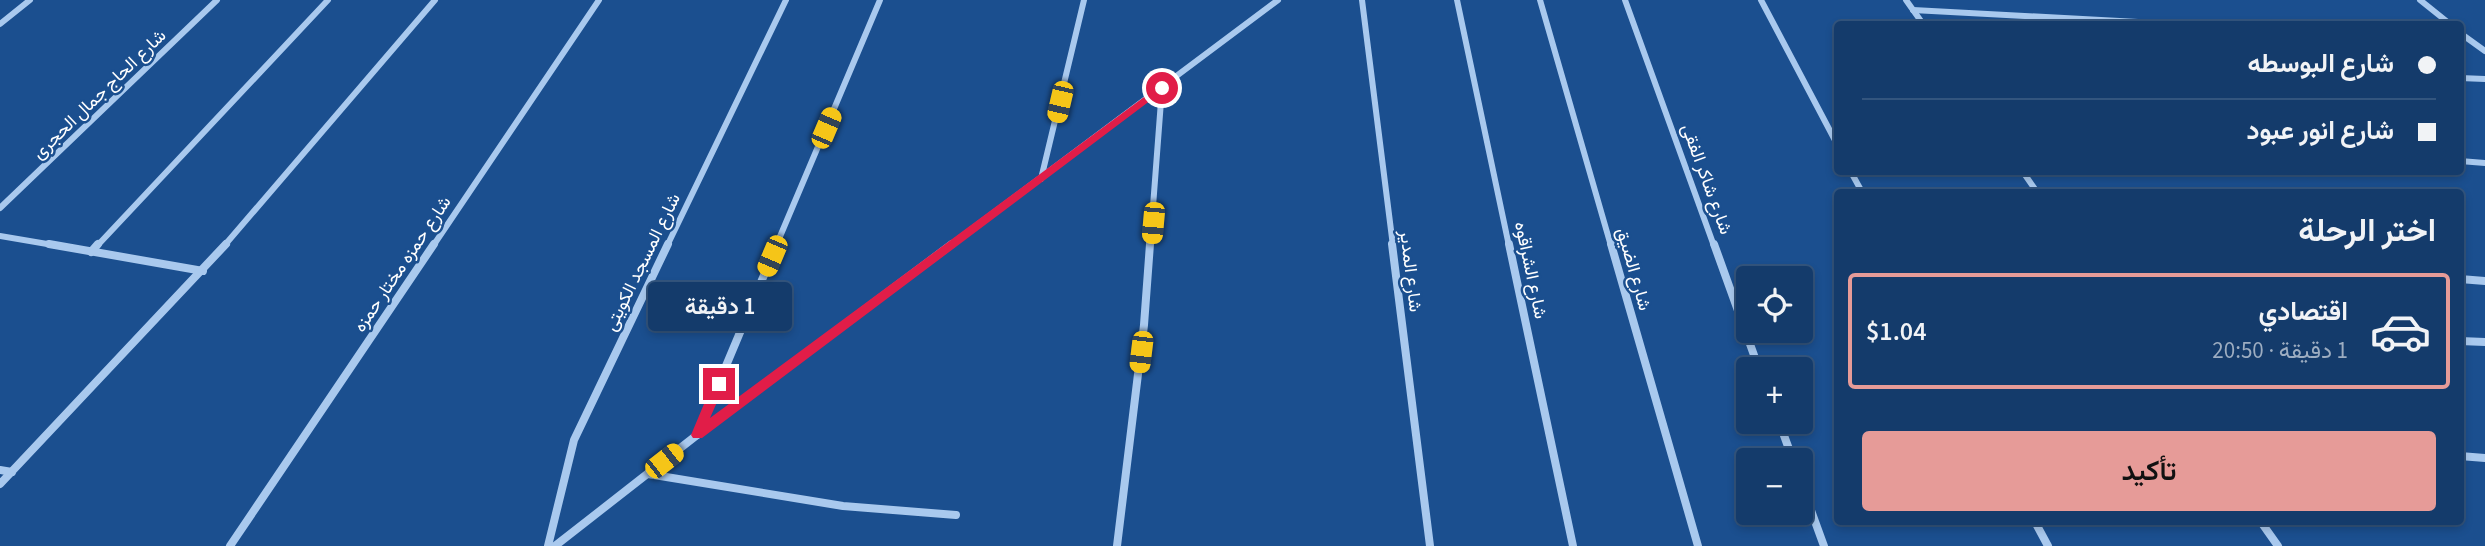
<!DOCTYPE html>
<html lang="ar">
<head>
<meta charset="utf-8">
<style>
	:root { --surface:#143b6b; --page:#1d4271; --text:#f1f3f6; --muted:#9dadc1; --line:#33557e; --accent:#e69b98 }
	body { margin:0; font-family:"Source Sans 3",Vazirmatn,sans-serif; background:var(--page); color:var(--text); direction:rtl; height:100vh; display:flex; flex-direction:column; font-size:26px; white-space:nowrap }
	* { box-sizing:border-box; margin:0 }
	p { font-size:23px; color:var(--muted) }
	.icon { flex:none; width:38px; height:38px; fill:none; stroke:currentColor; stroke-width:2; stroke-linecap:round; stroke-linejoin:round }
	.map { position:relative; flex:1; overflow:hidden; direction:ltr }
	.panel { position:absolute; left:1834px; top:189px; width:630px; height:336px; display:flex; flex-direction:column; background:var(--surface); border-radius:7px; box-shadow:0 4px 10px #0003,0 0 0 2px var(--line); direction:rtl }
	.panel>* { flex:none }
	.guide { position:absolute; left:1834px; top:21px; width:630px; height:154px; border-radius:7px; box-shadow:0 4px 10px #0003,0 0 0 2px var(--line); direction:rtl; display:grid; align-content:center; height:154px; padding:0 28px; background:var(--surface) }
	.controls { position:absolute; left:1736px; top:266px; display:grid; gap:14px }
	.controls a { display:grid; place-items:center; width:77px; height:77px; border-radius:7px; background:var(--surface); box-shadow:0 4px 10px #0003,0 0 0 2px var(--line); font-size:35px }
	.end { position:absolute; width:32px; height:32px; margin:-16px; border:9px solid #e11d48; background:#fff; box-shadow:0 0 0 4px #fff }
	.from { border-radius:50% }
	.bubble { position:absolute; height:49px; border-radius:7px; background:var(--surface); box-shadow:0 4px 10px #0003,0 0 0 2px var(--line); font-size:23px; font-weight:600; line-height:49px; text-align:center; direction:rtl }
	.car { position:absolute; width:21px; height:42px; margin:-21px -10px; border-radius:9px; box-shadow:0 0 5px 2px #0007; background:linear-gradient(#f5c518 24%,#345 0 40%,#f5c518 0 76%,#345 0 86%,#f5c518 0) }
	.guide b { display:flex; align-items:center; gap:24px; height:66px; font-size:26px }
	.guide b+b { border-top:2px solid var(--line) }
	.guide i { width:18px; height:18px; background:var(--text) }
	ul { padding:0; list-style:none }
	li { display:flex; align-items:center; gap:21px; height:116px; margin:0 14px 10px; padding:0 14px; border:4px solid transparent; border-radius:7px }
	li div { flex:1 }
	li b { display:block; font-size:26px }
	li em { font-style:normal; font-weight:600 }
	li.active { border-color:var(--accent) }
	li>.icon { width:63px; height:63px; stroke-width:1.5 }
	h2 { padding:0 28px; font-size:32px; line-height:84px }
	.primary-button { display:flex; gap:14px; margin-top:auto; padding:14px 28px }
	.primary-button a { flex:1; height:80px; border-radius:7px; background:var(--accent); color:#111; font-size:28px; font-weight:600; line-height:80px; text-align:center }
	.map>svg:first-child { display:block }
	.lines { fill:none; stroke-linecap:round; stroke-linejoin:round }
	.minor-far1 { stroke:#a9c9ee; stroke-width:6 }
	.minor { stroke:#a9c9ee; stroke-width:8 }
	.route { fill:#e11d48 }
	.labels { text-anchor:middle; stroke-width:5; stroke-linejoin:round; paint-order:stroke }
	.street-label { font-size:18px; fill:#fff; stroke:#1b4f8f }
</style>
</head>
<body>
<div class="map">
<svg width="2485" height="546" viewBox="0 0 2485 546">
	<rect width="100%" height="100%" fill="#1b4f8f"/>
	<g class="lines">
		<g class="minor-far1">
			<path d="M1362 0 1393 246"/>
			<path d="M1457 0 1509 246"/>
			<path d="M1540 0 1611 246"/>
			<path d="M1625 0 1714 246"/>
			<path d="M1761 0 1838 146"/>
			<path d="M1906 0 1923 24"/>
			<path d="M2420 0 2450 24"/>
			<path d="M1913 10 2175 24"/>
			<path d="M0 24 30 0"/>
			<path d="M2460 33 2485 51"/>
			<path d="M2460 78 2485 79"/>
			<path d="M2460 161 2485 163"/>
			<path d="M1851 172 1862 192"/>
			<path d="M2023 172 2037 192"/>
			<path d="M1041 179 1084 0"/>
			<path d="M0 208 217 0"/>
			<path d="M0 236 59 246"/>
			<path d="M97 246 328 0"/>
			<path d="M224 246 435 0"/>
			<path d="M433 246 599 0"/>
			<path d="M667 246 786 0"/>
			<path d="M776 246 880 0"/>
			<path d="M949 246 1278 0"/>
			<path d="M1150 246 1162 88"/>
		</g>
		<g class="minor">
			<path d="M49 244 203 271"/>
			<path d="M1392 244 1430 546"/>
			<path d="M1509 244 1573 546"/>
			<path d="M1611 244 1698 546"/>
			<path d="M1714 244 1759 369"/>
			<path d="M91 252 98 244"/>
			<path d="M2460 279 2485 281"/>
			<path d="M2460 341 2485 342"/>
			<path d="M1779 422 1793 460"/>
			<path d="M697 435 777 244"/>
			<path d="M2460 456 2485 458"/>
			<path d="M0 470 12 472"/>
			<path d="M648 474 843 506 956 515"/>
			<path d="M1801 483 1824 546"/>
			<path d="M0 484 226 244"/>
			<path d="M2035 522 2048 546"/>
			<path d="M2261 522 2278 546"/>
			<path d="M230 546 434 244"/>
			<path d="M548 546 574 440 668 244"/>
			<path d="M555 546 697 435 952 244"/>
			<path d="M1117 546 1144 325 1150 244"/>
		</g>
	</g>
	<path class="route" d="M1159 86 1167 88 702 438H693L691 435 714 380 719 379 725 384 710 418Z"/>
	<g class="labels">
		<g class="street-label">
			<text transform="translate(99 94) rotate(-44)" y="6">شارع الحاج جمال الحجرى</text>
			<text transform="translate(1707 179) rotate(70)" y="6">شارع شاكر الفقى</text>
			<text transform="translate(642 262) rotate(-64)" y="6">شارع المسجد الكويتى</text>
			<text transform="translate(402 264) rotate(-56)" y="6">شارع حمزه مختار حمزه</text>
			<text transform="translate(1634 269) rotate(74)" y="6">شارع الضيق</text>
			<text transform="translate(1531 270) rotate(78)" y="6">شارع الشراقوه</text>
			<text transform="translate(1411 271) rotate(83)" y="6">شارع المدير</text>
		</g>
	</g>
</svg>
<div class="controls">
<a><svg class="icon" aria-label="locate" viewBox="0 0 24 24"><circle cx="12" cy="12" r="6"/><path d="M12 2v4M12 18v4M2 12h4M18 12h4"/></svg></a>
<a>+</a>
<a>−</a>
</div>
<i class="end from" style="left:1162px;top:88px"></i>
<i class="end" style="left:719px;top:384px"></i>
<div class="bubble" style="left:648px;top:282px;width:144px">1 دقيقة</div>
<i class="car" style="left:1060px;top:102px;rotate:193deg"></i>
<i class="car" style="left:826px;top:128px;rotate:23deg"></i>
<i class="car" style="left:1153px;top:223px;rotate:185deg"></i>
<i class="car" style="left:772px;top:256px;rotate:203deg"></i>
<i class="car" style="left:1141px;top:352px;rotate:187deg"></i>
<i class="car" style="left:664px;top:461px;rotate:52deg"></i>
<div class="guide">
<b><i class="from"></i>شارع البوسطه</b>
<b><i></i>شارع انور عبود</b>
</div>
<section class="panel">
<h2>اختر الرحلة</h2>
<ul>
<li class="active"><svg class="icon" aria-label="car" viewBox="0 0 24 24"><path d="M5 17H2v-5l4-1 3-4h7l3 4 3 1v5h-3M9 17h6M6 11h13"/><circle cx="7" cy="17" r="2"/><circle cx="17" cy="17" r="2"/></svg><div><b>اقتصادي</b><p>1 دقيقة · 20:50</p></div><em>$1.04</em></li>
</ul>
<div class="primary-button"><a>تأكيد</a></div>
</section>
</div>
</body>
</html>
